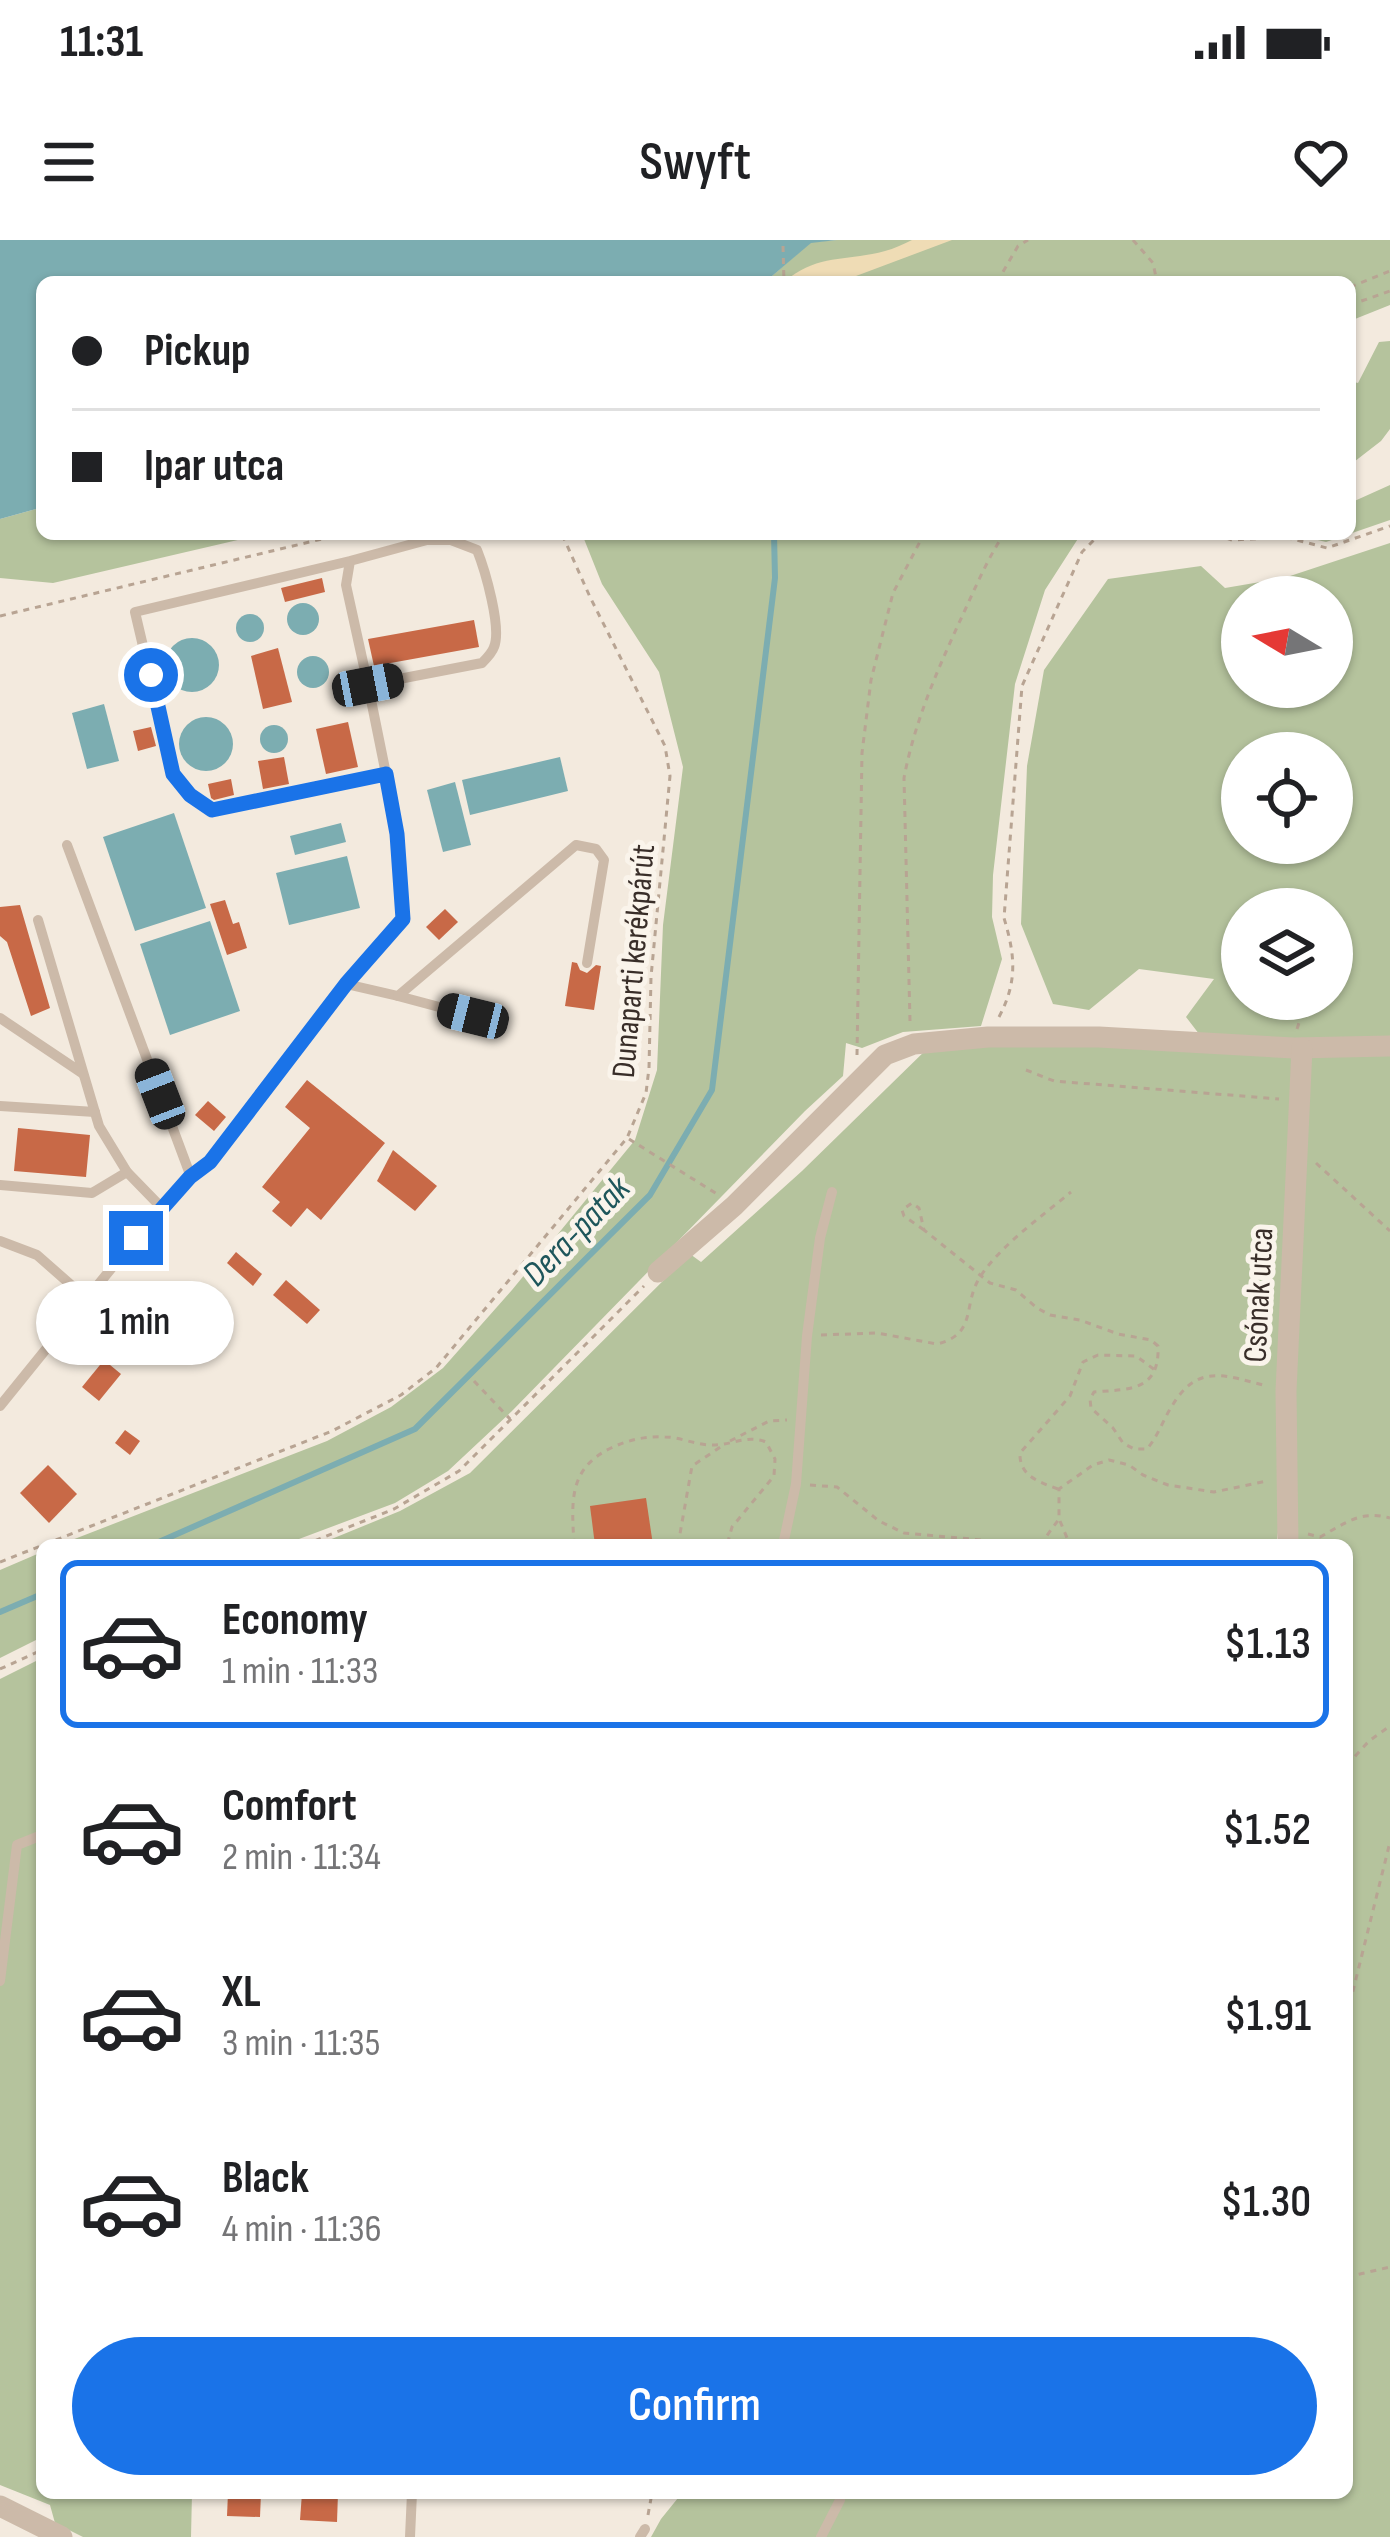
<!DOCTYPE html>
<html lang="en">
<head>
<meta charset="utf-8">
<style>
	:root { --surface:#fff; --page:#f6f6f6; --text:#202124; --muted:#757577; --line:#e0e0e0; --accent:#1a73e8 }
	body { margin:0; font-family:"Sofia Sans Condensed",sans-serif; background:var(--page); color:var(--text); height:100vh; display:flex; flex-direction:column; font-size:45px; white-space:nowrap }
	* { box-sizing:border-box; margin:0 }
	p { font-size:39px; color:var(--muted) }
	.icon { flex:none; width:66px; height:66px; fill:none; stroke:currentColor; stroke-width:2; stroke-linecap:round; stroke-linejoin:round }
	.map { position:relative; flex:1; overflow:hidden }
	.details { position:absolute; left:36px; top:1299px; width:1317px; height:960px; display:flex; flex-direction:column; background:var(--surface); border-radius:18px; box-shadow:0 3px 9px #0004 }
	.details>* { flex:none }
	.banner { position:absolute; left:36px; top:36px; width:1320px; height:264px; border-radius:18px; box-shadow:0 3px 9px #0004; display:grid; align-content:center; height:264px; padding:0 36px; background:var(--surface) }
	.needle { width:78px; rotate:280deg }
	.buttons { position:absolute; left:1221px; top:336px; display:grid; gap:24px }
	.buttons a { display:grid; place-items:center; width:132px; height:132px; border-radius:50%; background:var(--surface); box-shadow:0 3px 9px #0004; font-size:60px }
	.end { position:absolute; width:54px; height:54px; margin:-27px; border:15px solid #1a73e8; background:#fff; box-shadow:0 0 0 6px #fff }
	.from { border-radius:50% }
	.bubble { position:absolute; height:84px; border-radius:42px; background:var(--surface); box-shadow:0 3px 9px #0004; font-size:39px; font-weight:600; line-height:84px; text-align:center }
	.car { position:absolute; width:36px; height:72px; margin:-36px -18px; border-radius:15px; box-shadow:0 0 9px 3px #0007; background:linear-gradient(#222 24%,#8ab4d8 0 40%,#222 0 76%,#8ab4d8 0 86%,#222 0) }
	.banner b { display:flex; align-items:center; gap:42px; height:114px; font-size:45px }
	.banner b+b { border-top:3px solid var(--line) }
	.banner i { width:30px; height:30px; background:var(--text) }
	ul { padding:21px 0 0; list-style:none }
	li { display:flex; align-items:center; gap:36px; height:168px; margin:0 24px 18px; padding:0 12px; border:6px solid transparent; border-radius:18px }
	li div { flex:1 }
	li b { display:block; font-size:45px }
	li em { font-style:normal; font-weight:600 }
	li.current { border-color:var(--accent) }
	li>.icon { width:108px; height:108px; stroke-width:1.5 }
	.primary-button { display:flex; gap:24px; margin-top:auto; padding:24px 36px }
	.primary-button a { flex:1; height:138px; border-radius:72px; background:var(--accent); color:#fff; font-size:48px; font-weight:600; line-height:138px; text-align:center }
	.status { display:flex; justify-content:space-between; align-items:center; height:84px; padding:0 60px; background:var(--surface); direction:ltr }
	.status svg { height:33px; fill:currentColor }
	header { display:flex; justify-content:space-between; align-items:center; height:156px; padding:0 36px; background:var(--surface); font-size:54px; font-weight:600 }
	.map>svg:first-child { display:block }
	.green { fill:#b5c39d; fill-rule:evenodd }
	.sand { fill:#efdcb5 }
	.water { fill:#7cadb1 }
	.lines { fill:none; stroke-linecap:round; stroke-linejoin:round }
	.stream { stroke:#7cadb1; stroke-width:6 }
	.building { fill:#c86947 }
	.path { stroke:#b8a493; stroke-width:3; stroke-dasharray:6 6; stroke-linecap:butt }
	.service { stroke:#ccbaa9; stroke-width:10 }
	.minor { stroke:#ccbaa9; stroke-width:21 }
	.route { stroke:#1a73e8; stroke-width:15 }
	.labels { text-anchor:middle; stroke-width:10; stroke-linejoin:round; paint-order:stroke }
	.street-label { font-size:33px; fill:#392e29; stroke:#faf4eb }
	.water-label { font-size:36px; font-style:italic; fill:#1e565b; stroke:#faf4eb }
</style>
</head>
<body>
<div class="status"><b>11:31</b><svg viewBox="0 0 49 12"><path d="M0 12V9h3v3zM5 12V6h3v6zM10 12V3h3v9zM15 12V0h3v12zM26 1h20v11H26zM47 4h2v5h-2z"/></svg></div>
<header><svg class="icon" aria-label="menu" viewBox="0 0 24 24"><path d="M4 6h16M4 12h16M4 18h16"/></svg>Swyft<svg class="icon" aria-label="heart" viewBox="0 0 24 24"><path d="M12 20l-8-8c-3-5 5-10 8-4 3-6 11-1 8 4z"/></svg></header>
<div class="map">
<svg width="1390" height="2297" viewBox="0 0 1390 2297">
	<rect width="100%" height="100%" fill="#f3eade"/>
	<g class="green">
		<path d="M837 0H1390V65L1350 81V42H765L811 2Z"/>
		<path d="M1390 101V189L1381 201 1350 225V141L1358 143 1379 102Z"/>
		<path d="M1390 245V280L1326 302 1293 294H1350V263Z"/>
		<path d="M36 269H42V294H264L53 343 0 338V279Z"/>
		<path d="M582 294H1081L1045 350 1015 444 993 635 992 677 1002 719 981 786 903 792 862 808 846 803 843 836 805 871 512 1171 448 1231 395 1263 283 1305H59L327 1201 391 1167 443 1128 512 1050 635 900 657 830 663 685 683 527 659 432 602 344Z"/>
		<path d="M1390 303V2297H651L661 2279 682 2253H1347V1305H1292L1297 813 1280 1280 1276 1305H317L400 1271 470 1233 690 1014 701 1022 802 931 930 806 1206 803 1186 777 1214 739 1139 729 1089 770 1053 764 1021 684 1027 526 1044 430 1108 339 1201 326 1225 348 1284 338ZM1242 357H1332V447H1242ZM1242 513H1332V603H1242ZM1242 669H1332V759H1242Z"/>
		<path d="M42 1312V1397L0 1418V1330Z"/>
		<path d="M42 1418V2253H192L191 2297H83L55 2283 50 2265 0 2245V1439Z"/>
	</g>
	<path class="sand" d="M912 0H952L840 42H784C818 13 845 22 885 11 894 9 903 4 912 0Z"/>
	<g class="water">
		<path d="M0 0H837L811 3 765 42H42V255L36 269 0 279Z"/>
		<circle cx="303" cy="379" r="16"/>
		<circle cx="250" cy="388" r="14"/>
		<circle cx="192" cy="425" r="27"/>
		<circle cx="313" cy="432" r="16"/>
		<path d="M104 464 119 521 87 529 72 473Z"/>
		<circle cx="206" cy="504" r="27"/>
		<circle cx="274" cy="499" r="14"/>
		<path d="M560 517 568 551 470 575 462 540Z"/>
		<path d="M455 542 471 605 443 612 427 550Z"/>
		<path d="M174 573 206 668 135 691 103 597Z"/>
		<path d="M341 583 346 602 295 615 290 596Z"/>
		<path d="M347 616 360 668 289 685 276 633Z"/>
		<path d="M210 681 240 771 170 795 140 704Z"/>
	</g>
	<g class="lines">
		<g class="stream">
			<path d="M152 1305 415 1189 650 955 712 850 775 338 774 294"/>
			<path d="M0 1372 42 1354"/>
		</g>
	</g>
	<g class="building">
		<path d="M322 338 325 352 285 362 281 348Z"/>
		<path d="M474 380 479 407 374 426 368 399Z"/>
		<path d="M278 408 292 462 263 469 251 416Z"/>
		<path d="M348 482 358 527 326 534 316 489Z"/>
		<path d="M151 487 156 506 138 511 133 491Z"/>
		<path d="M284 517 289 544 263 549 258 521Z"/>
		<path d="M231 539 234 555 214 560 211 558 208 544Z"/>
		<path d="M225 660 233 684 239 682 247 708 227 715 210 664Z"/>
		<path d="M20 665 50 768 31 776 7 702 0 696V667Z"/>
		<path d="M445 669 458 682 439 700 426 687Z"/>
		<path d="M572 722 577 723 580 730 587 733 596 725 601 726 594 770 565 766Z"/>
		<path d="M307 840 385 903 321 980 307 968 291 987 272 971 280 962 262 947 310 888 285 867Z"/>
		<path d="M208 861 226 877 214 891 195 875Z"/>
		<path d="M18 888 90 895 86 937 14 931Z"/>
		<path d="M393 910 437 946 415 971 377 941Z"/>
		<path d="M236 1012 262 1034 253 1046 227 1023Z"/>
		<path d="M286 1040 320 1070 307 1084 273 1055Z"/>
		<path d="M104 1120 121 1134 99 1161 82 1147Z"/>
		<path d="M125 1190 140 1201 130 1215 115 1203Z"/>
		<path d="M48 1225 77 1254 49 1283 20 1253Z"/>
		<path d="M646 1258 653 1305H595L590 1266Z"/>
		<path d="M228 2253H261L260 2277 227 2276Z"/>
		<path d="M302 2253H338L337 2282 300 2280Z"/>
	</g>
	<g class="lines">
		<g class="path">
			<path d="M1133 0 1153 23 1157 42"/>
			<path d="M783 6 784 42"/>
			<path d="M997 42 1018 6 1028 0"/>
			<path d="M1350 47 1390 31"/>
			<path d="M1350 65 1390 51"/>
			<path d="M1215 294 1232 300 1285 297 1327 308 1390 286"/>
			<path d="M0 376 343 294"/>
			<path d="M999 777C1018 741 1015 715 1004 678L1022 446 1082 312 1100 294"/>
			<path d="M910 781 904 538C915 479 940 424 965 370 977 344 988 318 1004 294"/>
			<path d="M1297 789 1307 759"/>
			<path d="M857 815 862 513 871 440 893 353 924 294"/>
			<path d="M1026 830 1054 841 1279 859"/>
			<path d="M629 899 717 954"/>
			<path d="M1316 923 1390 991"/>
			<path d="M924 990 904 976 902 970 912 963 919 968 924 990 990 1043 1016 1050 1037 1068 1050 1075 1080 1080 1118 1094 1151 1100 1158 1106C1160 1152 1128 1149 1094 1152L1090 1159 1091 1168 1113 1188 1123 1203 1134 1209H1147C1158 1196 1163 1180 1172 1166 1198 1122 1226 1136 1267 1146"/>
			<path d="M821 1095 877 1093 937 1104C978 1094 962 1065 980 1037 1001 1005 1041 977 1071 952"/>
			<path d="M474 1141 510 1179"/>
			<path d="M730 1201 769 1181 787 1180"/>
			<path d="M810 1245 837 1247 879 1281 904 1293 1037 1305"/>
			<path d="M1058 1249C1039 1242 1019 1236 1020 1213L1070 1156 1083 1122 1098 1115 1136 1116 1155 1130"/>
			<path d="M1060 1281 1070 1305"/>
			<path d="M1308 1294 1320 1297C1346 1283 1360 1270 1390 1278"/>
			<path d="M304 1305 394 1269 459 1231 644 1046"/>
			<path d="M574 1305C572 1264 567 1229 611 1208 628 1200 645 1196 665 1197 680 1197 696 1205 711 1205 731 1206 746 1194 766 1202L775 1219 774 1236 732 1287 727 1305"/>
			<path d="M678 1305 692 1226 722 1206"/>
			<path d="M1040 1305 1059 1279V1249L1093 1225 1109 1220 1129 1225 1143 1235 1168 1245 1214 1252 1267 1241"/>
			<path d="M0 1322 332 1191 401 1155 436 1128 627 898 646 853 649 828 651 737 670 536 665 506 590 357 562 294"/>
			<path d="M0 1429 42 1410"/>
			<path d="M1347 1525 1369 1501 1390 1486"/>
			<path d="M1347 1649V1664"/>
			<path d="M1347 1775 1390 1602"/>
			<path d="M1347 2037 1390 2027"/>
			<path d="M648 2275 652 2253"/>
		</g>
		<g class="service">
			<path d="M350 321 135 372 173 534 190 555 212 570 386 534 368 445 482 423C487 418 492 413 494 407 502 388 485 330 477 310L451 300H427L350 321 346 345 368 445"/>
			<path d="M67 605 191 937"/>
			<path d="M38 680 99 886 127 932 161 967"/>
			<path d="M346 744 398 756 576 605 596 609 604 620 587 723"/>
			<path d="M398 756 473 776"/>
			<path d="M0 778 82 833"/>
			<path d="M0 866 95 872"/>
			<path d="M0 945 92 953 127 932"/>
			<path d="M0 1001 37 1015 87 1059"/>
			<path d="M0 1166 161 967 191 937 210 922 346 744 403 679 397 594 386 534"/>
			<path d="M783 1305 796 1244 807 1096 820 998 832 952"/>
			<path d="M0 1741 17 1605 42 1595"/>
			<path d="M410 2297 412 2253"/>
			<path d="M640 2297 645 2289"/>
			<path d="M821 2297 840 2260"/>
		</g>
		<g class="minor">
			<path d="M658 1032 734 966 885 815 914 804 988 797H1099L1294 808 1390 806"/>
			<path d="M1288 1305 1286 1151 1302 808"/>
			<path d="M0 2266 62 2297"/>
		</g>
	</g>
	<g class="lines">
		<path class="route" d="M136 998 190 937 210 922 346 744 403 679 397 594 386 534 212 570 190 555 173 534 151 435"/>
	</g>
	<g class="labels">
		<g class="street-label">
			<text transform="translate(632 721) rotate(-85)" y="12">Dunaparti kerékpárút</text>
			<text transform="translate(1257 1055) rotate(-87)" y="12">Csónak utca</text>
		</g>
		<g class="water-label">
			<text transform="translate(575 990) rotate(-46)" y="13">Dera-patak</text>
		</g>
	</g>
</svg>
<div class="buttons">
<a><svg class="needle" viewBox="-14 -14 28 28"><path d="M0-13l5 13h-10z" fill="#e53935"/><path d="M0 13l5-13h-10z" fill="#757577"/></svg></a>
<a><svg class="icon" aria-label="locate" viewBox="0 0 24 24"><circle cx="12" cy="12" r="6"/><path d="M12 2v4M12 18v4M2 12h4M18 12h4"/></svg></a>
<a><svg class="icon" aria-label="layers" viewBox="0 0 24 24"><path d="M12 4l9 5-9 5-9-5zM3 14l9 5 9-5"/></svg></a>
</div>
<i class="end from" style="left:151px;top:435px"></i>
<i class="end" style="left:136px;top:998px"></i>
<div class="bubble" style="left:36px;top:1041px;width:198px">1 min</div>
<i class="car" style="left:368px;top:445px;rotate:79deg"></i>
<i class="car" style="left:473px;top:776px;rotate:284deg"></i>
<i class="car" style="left:160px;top:854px;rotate:339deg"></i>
<div class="banner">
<b><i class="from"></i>Pickup</b>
<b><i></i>Ipar utca</b>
</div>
<section class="details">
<ul>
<li class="current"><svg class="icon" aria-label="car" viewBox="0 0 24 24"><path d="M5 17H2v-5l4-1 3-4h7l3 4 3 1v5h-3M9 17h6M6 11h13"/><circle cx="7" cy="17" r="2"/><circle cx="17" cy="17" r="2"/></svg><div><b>Economy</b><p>1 min · 11:33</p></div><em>$1.13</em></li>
<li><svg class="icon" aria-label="car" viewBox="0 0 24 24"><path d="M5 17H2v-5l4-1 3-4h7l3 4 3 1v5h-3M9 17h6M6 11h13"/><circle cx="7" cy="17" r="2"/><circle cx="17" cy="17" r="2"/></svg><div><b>Comfort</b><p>2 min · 11:34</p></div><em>$1.52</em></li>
<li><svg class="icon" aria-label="car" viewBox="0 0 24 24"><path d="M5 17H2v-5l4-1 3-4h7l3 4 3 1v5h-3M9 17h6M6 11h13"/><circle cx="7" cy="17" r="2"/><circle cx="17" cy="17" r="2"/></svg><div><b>XL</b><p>3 min · 11:35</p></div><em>$1.91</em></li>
<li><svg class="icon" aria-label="car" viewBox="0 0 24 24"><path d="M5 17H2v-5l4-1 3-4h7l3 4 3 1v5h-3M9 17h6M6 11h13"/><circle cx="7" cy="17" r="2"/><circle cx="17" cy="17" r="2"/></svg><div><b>Black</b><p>4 min · 11:36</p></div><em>$1.30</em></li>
</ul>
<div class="primary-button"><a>Confirm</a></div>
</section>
</div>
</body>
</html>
